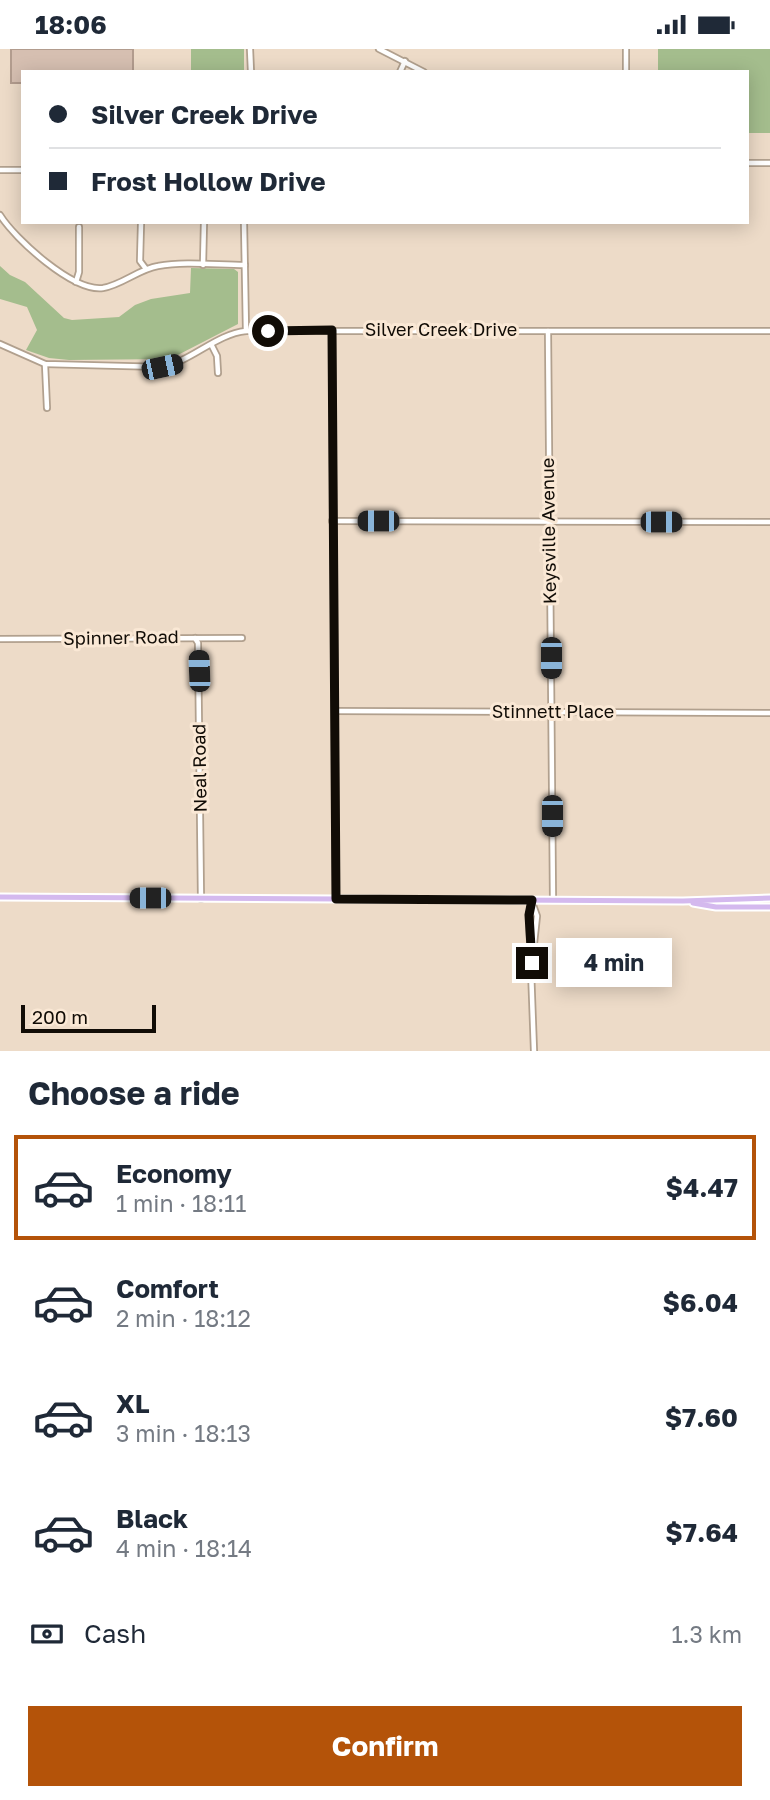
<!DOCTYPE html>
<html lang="en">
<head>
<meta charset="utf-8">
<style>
	:root { --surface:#fff; --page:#f6f6f7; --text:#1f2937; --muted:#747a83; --line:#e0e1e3; --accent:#b45309 }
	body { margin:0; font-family:"Golos Text",sans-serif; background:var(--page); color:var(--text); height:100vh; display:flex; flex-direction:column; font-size:26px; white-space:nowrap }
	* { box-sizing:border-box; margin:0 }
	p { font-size:23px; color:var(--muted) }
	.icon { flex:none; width:38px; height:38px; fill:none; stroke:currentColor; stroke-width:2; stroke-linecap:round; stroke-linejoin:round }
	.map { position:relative; height:1002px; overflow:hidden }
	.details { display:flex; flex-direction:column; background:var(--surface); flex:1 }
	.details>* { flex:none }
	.guide { position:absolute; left:21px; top:21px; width:728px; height:154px; border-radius:0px; box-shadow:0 4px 18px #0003; display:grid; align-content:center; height:154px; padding:0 28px; background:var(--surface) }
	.scale { position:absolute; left:21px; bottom:18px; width:135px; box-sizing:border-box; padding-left:7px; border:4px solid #110c06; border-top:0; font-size:19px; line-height:24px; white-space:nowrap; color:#110c06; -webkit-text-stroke:5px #fae8d5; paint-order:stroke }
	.end { position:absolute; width:32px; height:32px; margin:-16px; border:9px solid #110c06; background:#fff; box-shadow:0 0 0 4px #fff }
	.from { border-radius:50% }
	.bubble { position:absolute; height:49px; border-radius:0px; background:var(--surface); box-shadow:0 4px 18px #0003; font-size:23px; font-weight:700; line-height:49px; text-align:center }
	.car { position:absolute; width:21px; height:42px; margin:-21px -10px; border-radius:9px; box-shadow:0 0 5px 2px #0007; background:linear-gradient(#222 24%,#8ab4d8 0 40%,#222 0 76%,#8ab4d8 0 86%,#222 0) }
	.guide b { display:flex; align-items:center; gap:24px; height:66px; font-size:26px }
	.guide b+b { border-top:2px solid var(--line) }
	.guide i { width:18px; height:18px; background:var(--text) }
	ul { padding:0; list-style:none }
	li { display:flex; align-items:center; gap:21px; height:105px; margin:0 14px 10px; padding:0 14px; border:4px solid transparent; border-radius:0px }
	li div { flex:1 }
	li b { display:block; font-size:26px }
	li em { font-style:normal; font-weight:700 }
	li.current { border-color:var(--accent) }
	li>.icon { width:63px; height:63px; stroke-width:1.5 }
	h2 { padding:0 28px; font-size:32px; line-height:84px }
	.pay { display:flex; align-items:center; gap:18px; height:77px; padding:0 28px; font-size:26px }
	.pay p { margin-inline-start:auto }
	.cta { display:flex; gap:14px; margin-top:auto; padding:14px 28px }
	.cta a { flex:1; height:80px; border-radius:0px; background:var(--accent); color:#fff; font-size:28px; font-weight:700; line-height:80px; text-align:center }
	.status { display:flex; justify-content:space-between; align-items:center; height:49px; padding:0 35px; background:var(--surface); direction:ltr }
	.status svg { height:19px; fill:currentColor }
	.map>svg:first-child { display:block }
	.green { fill:#a4bd8d }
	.building { fill:#d6bfb1; stroke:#b29c8e; stroke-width:2 }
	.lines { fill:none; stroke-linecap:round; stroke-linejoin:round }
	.minor-casing { stroke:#b1a08e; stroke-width:8 }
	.major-casing { stroke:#fff; stroke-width:9 }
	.minor { stroke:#fff; stroke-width:4.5 }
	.major { stroke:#d4b9ee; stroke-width:5 }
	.route { stroke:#110c06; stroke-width:9 }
	.labels { text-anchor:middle; stroke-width:6; stroke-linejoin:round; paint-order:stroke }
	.street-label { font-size:18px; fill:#110c06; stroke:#fae8d5 }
</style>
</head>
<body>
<div class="status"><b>18:06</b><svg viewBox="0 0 49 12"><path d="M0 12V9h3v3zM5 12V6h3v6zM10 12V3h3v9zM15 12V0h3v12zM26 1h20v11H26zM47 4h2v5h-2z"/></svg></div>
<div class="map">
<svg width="770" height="1002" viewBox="0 0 770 1002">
	<rect width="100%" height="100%" fill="#eddbc8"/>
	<g class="green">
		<rect x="191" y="0" width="53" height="23"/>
		<path d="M658 0H770V84H747V23H658Z"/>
		<path d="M0 217 10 226 25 233 64 269 72 271 119 268 135 256 151 250 190 244 191 219 234 220 238 223V275L170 310 69 311 49 309 26 301 37 281 27 258 0 250Z"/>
	</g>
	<path class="building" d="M11 0H133V23H23V34H11Z"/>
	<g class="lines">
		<defs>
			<g id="minor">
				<path d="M250 0 251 23"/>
				<path d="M379 0 424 23"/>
				<path d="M400 23 405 12"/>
				<path d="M626 23V0"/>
				<path d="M747 114H770"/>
				<path d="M0 121H23"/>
				<path d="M0 166C15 190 73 243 103 239 122 236 139 220 158 217 185 212 217 216 245 216"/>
				<path d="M244 173 246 282"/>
				<path d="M141 175 140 212 146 220"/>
				<path d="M203 216 204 173"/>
				<path d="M76 233 79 223V178"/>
				<path d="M332 281 336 850"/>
				<path d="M548 282 553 851"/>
				<path d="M0 295 45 315 162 318C192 312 216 285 246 282H770"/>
				<path d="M212 297 217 307 218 324"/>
				<path d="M45 315 47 359"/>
				<path d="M332 472 770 473"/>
				<path d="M195 589 198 594 201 850"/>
				<path d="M0 590 242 589"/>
				<path d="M335 662 770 664"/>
				<path d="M532 851 529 866 534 1002"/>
				<path d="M532 913 537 867 532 853"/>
			</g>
			<g id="major">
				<path d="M0 848 683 852 770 849"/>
				<path d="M693 854 716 858H770"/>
			</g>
		</defs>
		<use href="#minor" class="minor-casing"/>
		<use href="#major" class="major-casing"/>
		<use href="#minor" class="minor"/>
		<use href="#major" class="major"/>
	</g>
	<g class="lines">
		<path class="route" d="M268 282 332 281 336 850 532 851 529 866 532 914"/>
	</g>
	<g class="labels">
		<g class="street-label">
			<text x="441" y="287">Silver Creek Drive</text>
			<text transform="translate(549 482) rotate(-91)" y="6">Keysville Avenue</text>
			<text transform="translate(121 589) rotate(-1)" y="6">Spinner Road</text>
			<text x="553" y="669">Stinnett Place</text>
			<text transform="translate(200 719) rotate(-91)" y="6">Neal Road</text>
		</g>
	</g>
</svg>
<div class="scale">200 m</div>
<i class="end from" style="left:268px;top:282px"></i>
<i class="end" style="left:532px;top:914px"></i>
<div class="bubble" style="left:556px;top:889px;width:116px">4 min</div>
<i class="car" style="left:162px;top:318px;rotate:78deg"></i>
<i class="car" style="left:378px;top:472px;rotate:270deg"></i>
<i class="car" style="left:661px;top:473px;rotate:90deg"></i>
<i class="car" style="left:551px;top:609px;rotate:180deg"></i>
<i class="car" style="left:199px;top:622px;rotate:358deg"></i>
<i class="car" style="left:552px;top:767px;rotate:180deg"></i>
<i class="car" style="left:150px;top:849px;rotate:270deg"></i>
<div class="guide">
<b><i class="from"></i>Silver Creek Drive</b>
<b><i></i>Frost Hollow Drive</b>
</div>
</div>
<section class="details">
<h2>Choose a ride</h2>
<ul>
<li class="current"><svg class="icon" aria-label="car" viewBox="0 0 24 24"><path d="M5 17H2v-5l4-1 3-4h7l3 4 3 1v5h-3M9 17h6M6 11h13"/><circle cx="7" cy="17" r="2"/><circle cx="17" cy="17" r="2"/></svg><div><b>Economy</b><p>1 min · 18:11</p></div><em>$4.47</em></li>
<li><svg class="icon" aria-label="car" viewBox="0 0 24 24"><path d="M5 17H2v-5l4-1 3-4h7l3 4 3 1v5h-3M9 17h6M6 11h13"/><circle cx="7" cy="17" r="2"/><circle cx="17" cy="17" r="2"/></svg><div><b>Comfort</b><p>2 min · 18:12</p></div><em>$6.04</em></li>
<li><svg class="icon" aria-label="car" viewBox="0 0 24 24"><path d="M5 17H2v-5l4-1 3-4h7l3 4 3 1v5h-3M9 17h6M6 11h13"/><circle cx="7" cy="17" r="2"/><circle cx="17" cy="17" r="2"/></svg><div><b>XL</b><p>3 min · 18:13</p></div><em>$7.60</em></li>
<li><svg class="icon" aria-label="car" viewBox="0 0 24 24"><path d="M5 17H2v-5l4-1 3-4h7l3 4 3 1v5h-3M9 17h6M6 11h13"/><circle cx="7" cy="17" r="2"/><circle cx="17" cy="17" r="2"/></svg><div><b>Black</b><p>4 min · 18:14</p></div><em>$7.64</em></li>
</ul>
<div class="pay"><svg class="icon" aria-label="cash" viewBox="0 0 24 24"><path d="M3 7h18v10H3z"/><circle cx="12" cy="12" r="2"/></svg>Cash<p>1.3 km</p></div>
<div class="cta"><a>Confirm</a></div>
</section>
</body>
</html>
